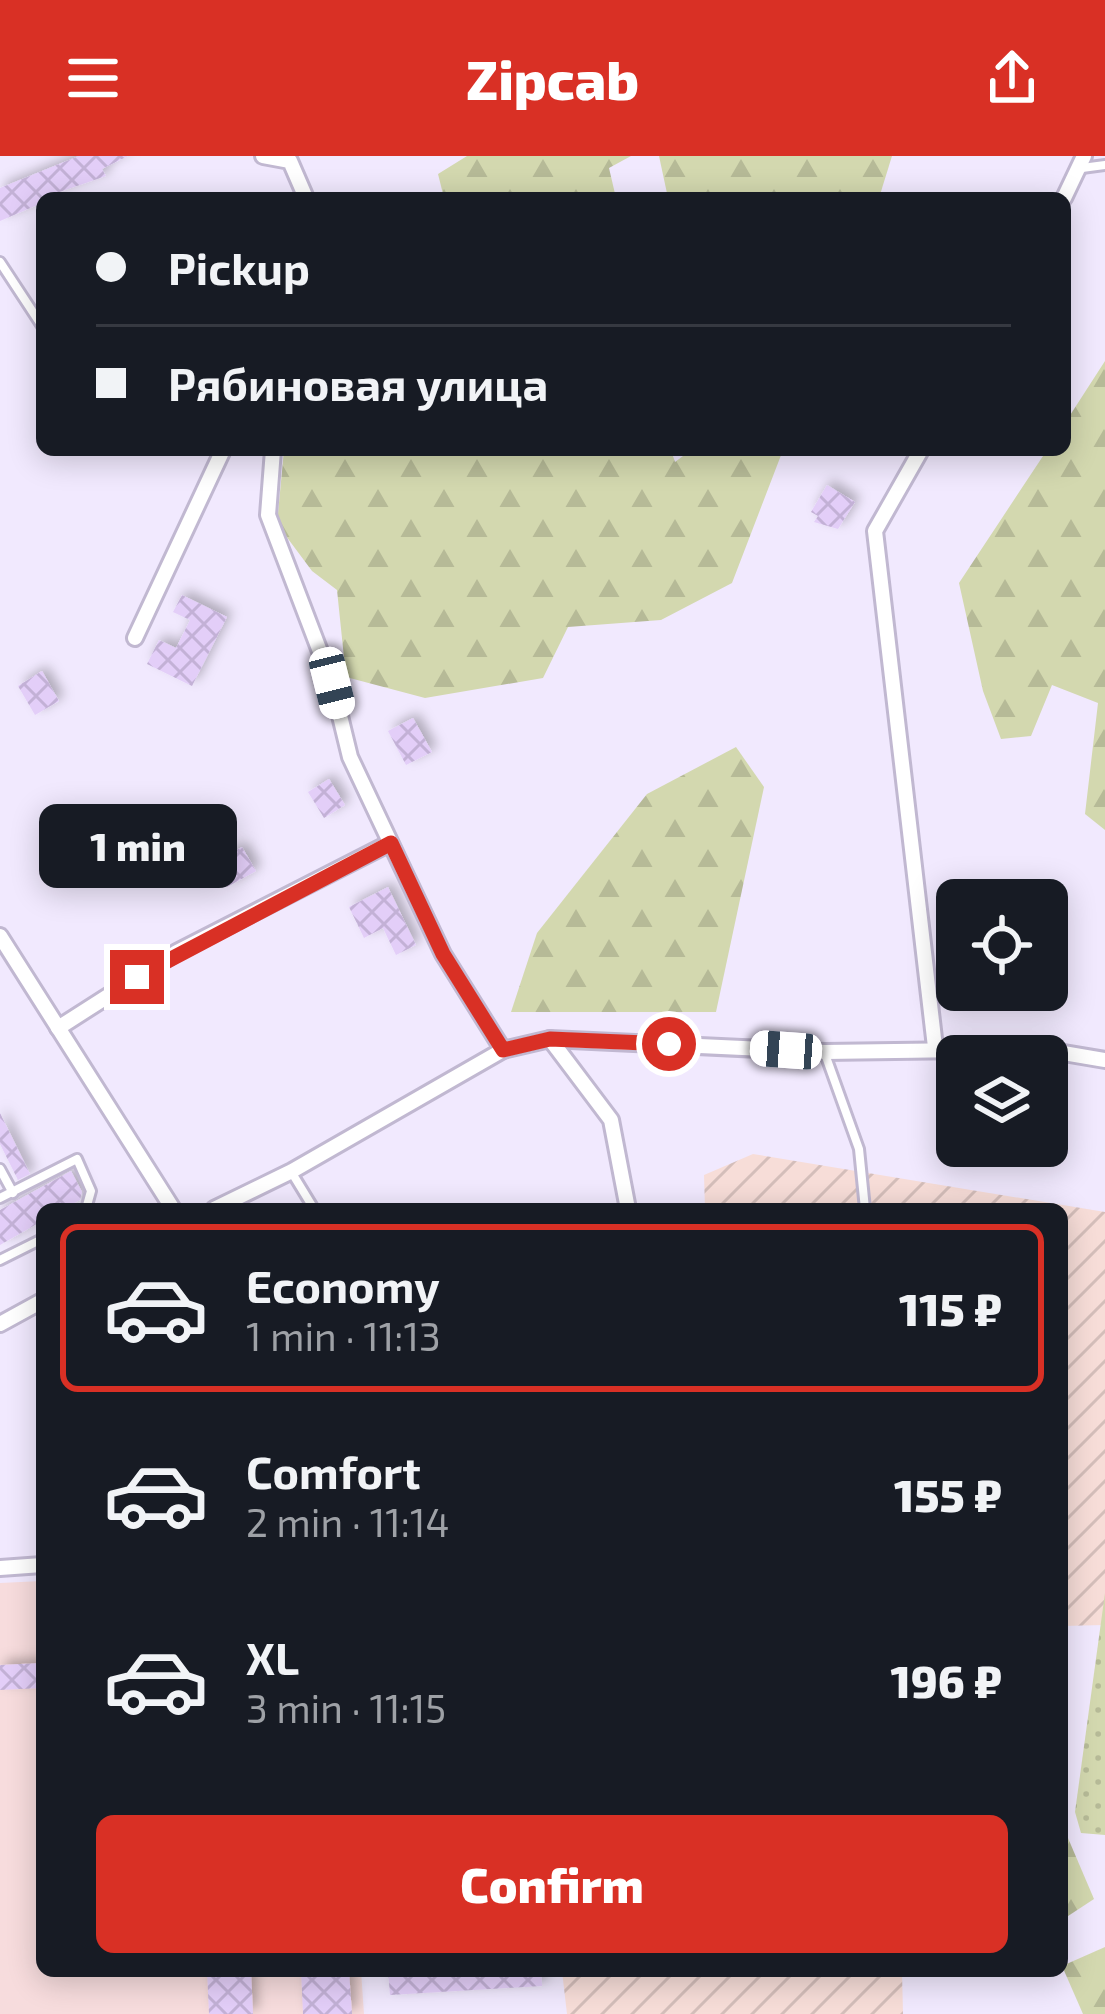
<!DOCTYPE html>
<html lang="en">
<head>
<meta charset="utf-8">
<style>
	:root { --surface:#171b24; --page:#242831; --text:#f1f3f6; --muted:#9ea1a6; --line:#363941; --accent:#d93025 }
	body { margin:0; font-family:"Exo 2",sans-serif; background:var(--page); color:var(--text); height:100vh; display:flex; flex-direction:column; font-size:45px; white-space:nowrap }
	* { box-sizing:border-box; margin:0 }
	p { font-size:39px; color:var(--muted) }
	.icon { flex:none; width:66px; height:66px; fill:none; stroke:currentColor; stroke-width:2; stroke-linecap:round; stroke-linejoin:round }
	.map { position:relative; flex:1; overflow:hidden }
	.details { position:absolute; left:36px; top:1047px; width:1032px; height:774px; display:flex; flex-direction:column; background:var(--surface); border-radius:18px; box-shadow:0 6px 30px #0003 }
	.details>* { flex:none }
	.top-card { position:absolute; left:36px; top:36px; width:1035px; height:264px; border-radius:18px; box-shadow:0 6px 30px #0003; display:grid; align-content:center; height:264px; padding:0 60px; background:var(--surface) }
	.tools { position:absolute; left:936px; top:723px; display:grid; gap:24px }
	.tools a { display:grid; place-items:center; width:132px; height:132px; border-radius:18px; background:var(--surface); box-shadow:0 6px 30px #0003; font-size:60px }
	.end { position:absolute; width:54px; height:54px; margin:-27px; border:15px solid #d93025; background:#fff; box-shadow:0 0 0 6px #fff }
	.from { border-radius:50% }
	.bubble { position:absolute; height:84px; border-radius:18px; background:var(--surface); box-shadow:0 6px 30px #0003; font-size:39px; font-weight:800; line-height:84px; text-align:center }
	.car { position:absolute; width:36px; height:72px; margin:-36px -18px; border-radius:15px; box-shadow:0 0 9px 3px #0007; background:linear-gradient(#fff 24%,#345 0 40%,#fff 0 76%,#345 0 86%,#fff 0) }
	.top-card b { display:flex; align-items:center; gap:42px; height:114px; font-size:45px }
	.top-card b+b { border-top:3px solid var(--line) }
	.top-card i { width:30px; height:30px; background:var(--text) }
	ul { padding:21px 0 0; list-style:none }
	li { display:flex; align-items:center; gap:36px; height:168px; margin:0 24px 18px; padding:0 36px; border:6px solid transparent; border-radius:18px }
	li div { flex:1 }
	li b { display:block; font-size:45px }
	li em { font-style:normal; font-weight:800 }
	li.on { border-color:var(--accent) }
	li>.icon { width:108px; height:108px; stroke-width:1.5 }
	.cta { display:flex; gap:24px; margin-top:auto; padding:24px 60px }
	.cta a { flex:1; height:138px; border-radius:18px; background:var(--accent); color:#fff; font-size:48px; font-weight:800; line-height:138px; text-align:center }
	header { display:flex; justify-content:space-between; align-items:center; height:156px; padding:0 60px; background:var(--accent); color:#fff; font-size:54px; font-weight:800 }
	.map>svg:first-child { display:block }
	.industrial { fill:url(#industrial-furrows) }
	.education { fill:#f7dcdd }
	.grass { fill:url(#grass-dots) }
	.forest { fill:url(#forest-firs) }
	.building { fill:url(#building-cross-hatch); filter:url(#shadow) }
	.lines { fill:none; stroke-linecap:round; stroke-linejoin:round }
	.service-casing { stroke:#c1b8d1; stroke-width:14 }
	.minor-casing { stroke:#c1b8d1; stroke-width:20 }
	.service { stroke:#fff; stroke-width:8 }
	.minor { stroke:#fff; stroke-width:14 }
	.route { stroke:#d93025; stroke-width:15 }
</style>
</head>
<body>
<header><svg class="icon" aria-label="menu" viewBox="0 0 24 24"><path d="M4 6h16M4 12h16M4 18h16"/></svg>Zipcab<svg class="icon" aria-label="share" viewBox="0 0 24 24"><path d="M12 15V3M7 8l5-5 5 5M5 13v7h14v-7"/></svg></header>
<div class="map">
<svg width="1105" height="1858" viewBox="0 0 1105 1858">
	<defs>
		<pattern id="industrial-furrows" width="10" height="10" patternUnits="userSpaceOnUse" patternTransform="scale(3)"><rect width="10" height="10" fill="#f7ddd8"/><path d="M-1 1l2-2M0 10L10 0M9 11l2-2" fill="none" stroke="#d4beba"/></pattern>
		<pattern id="grass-dots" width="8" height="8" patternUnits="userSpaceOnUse" patternTransform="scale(3)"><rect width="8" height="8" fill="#d3d8af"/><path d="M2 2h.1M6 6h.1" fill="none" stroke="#b6ba97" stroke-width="1.8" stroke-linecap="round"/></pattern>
		<pattern id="forest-firs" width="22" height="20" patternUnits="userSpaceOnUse" patternTransform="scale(3)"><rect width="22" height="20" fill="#d3d8af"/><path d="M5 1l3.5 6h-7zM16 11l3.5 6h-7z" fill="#b6ba97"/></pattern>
		<pattern id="building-cross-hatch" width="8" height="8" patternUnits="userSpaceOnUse" patternTransform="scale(3)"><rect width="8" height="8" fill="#e3cef8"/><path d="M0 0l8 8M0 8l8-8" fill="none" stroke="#c3b1d6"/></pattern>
		<filter id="shadow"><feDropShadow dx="5.5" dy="-5.5" stdDeviation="6" flood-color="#0004"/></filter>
	</defs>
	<rect width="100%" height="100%" fill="#f1e9fe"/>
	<g class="industrial">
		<path d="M753 998 1105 1056V1469L1062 1470V1053H705L704 1019Z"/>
		<path d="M562 1815H902L903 1858H567Z"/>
	</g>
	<path class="education" d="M42 1425V1815H361L364 1858H0V1427Z"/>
	<path class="grass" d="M1105 1437V1679L1081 1677 1075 1656Z"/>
	<g class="forest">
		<path d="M467 0H631L609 12 616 42H444L438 18Z"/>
		<path d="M659 0H892L879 42H668Z"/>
		<path d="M1105 205V674L1085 658 1098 547 1052 529 1031 580 1001 583 983 535 959 427 1047 294H1065V267Z"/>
		<path d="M284 294H671L675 306 691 294H783L732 427 661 464 568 471 543 522 425 542 346 521 337 434 312 415 277 368Z"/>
		<path d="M736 591 764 631 716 856H511L537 777 647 638Z"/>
		<path d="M1062 1668 1094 1743 1062 1764Z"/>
		<path d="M1105 1791V1858H1083L1062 1810Z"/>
	</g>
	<g class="building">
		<path d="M79 0H128L102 13 106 20 42 42V47L0 65V32Z"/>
		<path d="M827 329 855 346 838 373 814 366 818 360 811 356Z"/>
		<path d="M182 439 227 461 192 530 147 508 159 484 176 492 190 464 173 456Z"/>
		<path d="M42 515 59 545 35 559 18 530Z"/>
		<path d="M413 562 432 596 406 609 388 575Z"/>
		<path d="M329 623 345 649 324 662 308 636Z"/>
		<path d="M242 691 256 715 227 731 213 707Z"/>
		<path d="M388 731 416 789 396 799 383 772 364 782 349 751Z"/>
		<path d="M0 957 30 1018 18 1024 0 988Z"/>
		<path d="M71 1015 82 1036 80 1044 63 1053H42V1065L0 1089V1054Z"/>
		<path d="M42 1507V1532L0 1534V1509Z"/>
		<path d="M207 1815H251L253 1858H209Z"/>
		<path d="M301 1815H349L352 1858H303Z"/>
		<path d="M388 1815H541L542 1830 390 1839Z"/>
	</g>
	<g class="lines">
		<defs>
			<g id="service">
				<path d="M1082 12 1105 9"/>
				<path d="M0 106 42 170"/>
				<path d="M825 898 859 993 865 1053"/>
				<path d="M0 1013 13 1037"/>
				<path d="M292 1017 314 1053"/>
				<path d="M0 1042 77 1003 91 1035 86 1053"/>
				<path d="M0 1104 42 1083"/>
			</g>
			<g id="minor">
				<path d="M263 0 290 5 306 42"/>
				<path d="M1064 42 1084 0"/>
				<path d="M273 294 268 359 332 527 350 601 443 798 503 894"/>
				<path d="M921 294 875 375 935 891"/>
				<path d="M135 482 223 294"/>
				<path d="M0 780 173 1053"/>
				<path d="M58 872 177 796 390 687"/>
				<path d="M550 883 611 964 628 1053"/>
				<path d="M214 1053 292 1015 503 894 550 883 825 896 1040 893 1105 904"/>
				<path d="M0 1168 42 1145"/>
				<path d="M0 1412 42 1409"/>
			</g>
		</defs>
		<use href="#service" class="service-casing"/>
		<use href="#minor" class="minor-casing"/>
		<use href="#service" class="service"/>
		<use href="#minor" class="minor"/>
	</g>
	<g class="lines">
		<path class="route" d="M137 821 391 687 443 798 503 894 550 883 669 888"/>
	</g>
</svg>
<div class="tools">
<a><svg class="icon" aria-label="locate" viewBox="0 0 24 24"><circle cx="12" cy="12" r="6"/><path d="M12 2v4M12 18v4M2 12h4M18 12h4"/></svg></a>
<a><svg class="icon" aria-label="layers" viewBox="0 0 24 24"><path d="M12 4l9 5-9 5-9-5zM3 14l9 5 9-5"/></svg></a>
</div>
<i class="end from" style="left:669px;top:888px"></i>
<i class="end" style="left:137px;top:821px"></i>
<div class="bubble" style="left:39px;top:648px;width:198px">1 min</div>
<i class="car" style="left:332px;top:527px;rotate:166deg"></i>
<i class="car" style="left:786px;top:894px;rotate:274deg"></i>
<div class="top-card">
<b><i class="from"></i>Pickup</b>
<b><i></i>Рябиновая улица</b>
</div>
<section class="details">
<ul>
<li class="on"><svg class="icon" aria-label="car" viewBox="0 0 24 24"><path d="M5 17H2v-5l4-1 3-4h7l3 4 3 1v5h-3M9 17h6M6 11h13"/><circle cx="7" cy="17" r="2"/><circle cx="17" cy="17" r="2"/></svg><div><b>Economy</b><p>1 min · 11:13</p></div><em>115 ₽</em></li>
<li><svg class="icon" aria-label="car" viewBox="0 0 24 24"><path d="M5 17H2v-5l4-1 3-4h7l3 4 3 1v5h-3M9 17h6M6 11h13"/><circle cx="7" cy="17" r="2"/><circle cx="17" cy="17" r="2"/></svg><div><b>Comfort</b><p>2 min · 11:14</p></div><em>155 ₽</em></li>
<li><svg class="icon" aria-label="car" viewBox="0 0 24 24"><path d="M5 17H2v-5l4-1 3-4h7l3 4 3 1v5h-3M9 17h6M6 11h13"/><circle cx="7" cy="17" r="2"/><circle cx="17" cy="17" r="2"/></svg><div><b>XL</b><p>3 min · 11:15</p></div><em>196 ₽</em></li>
</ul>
<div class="cta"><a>Confirm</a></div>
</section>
</div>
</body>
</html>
